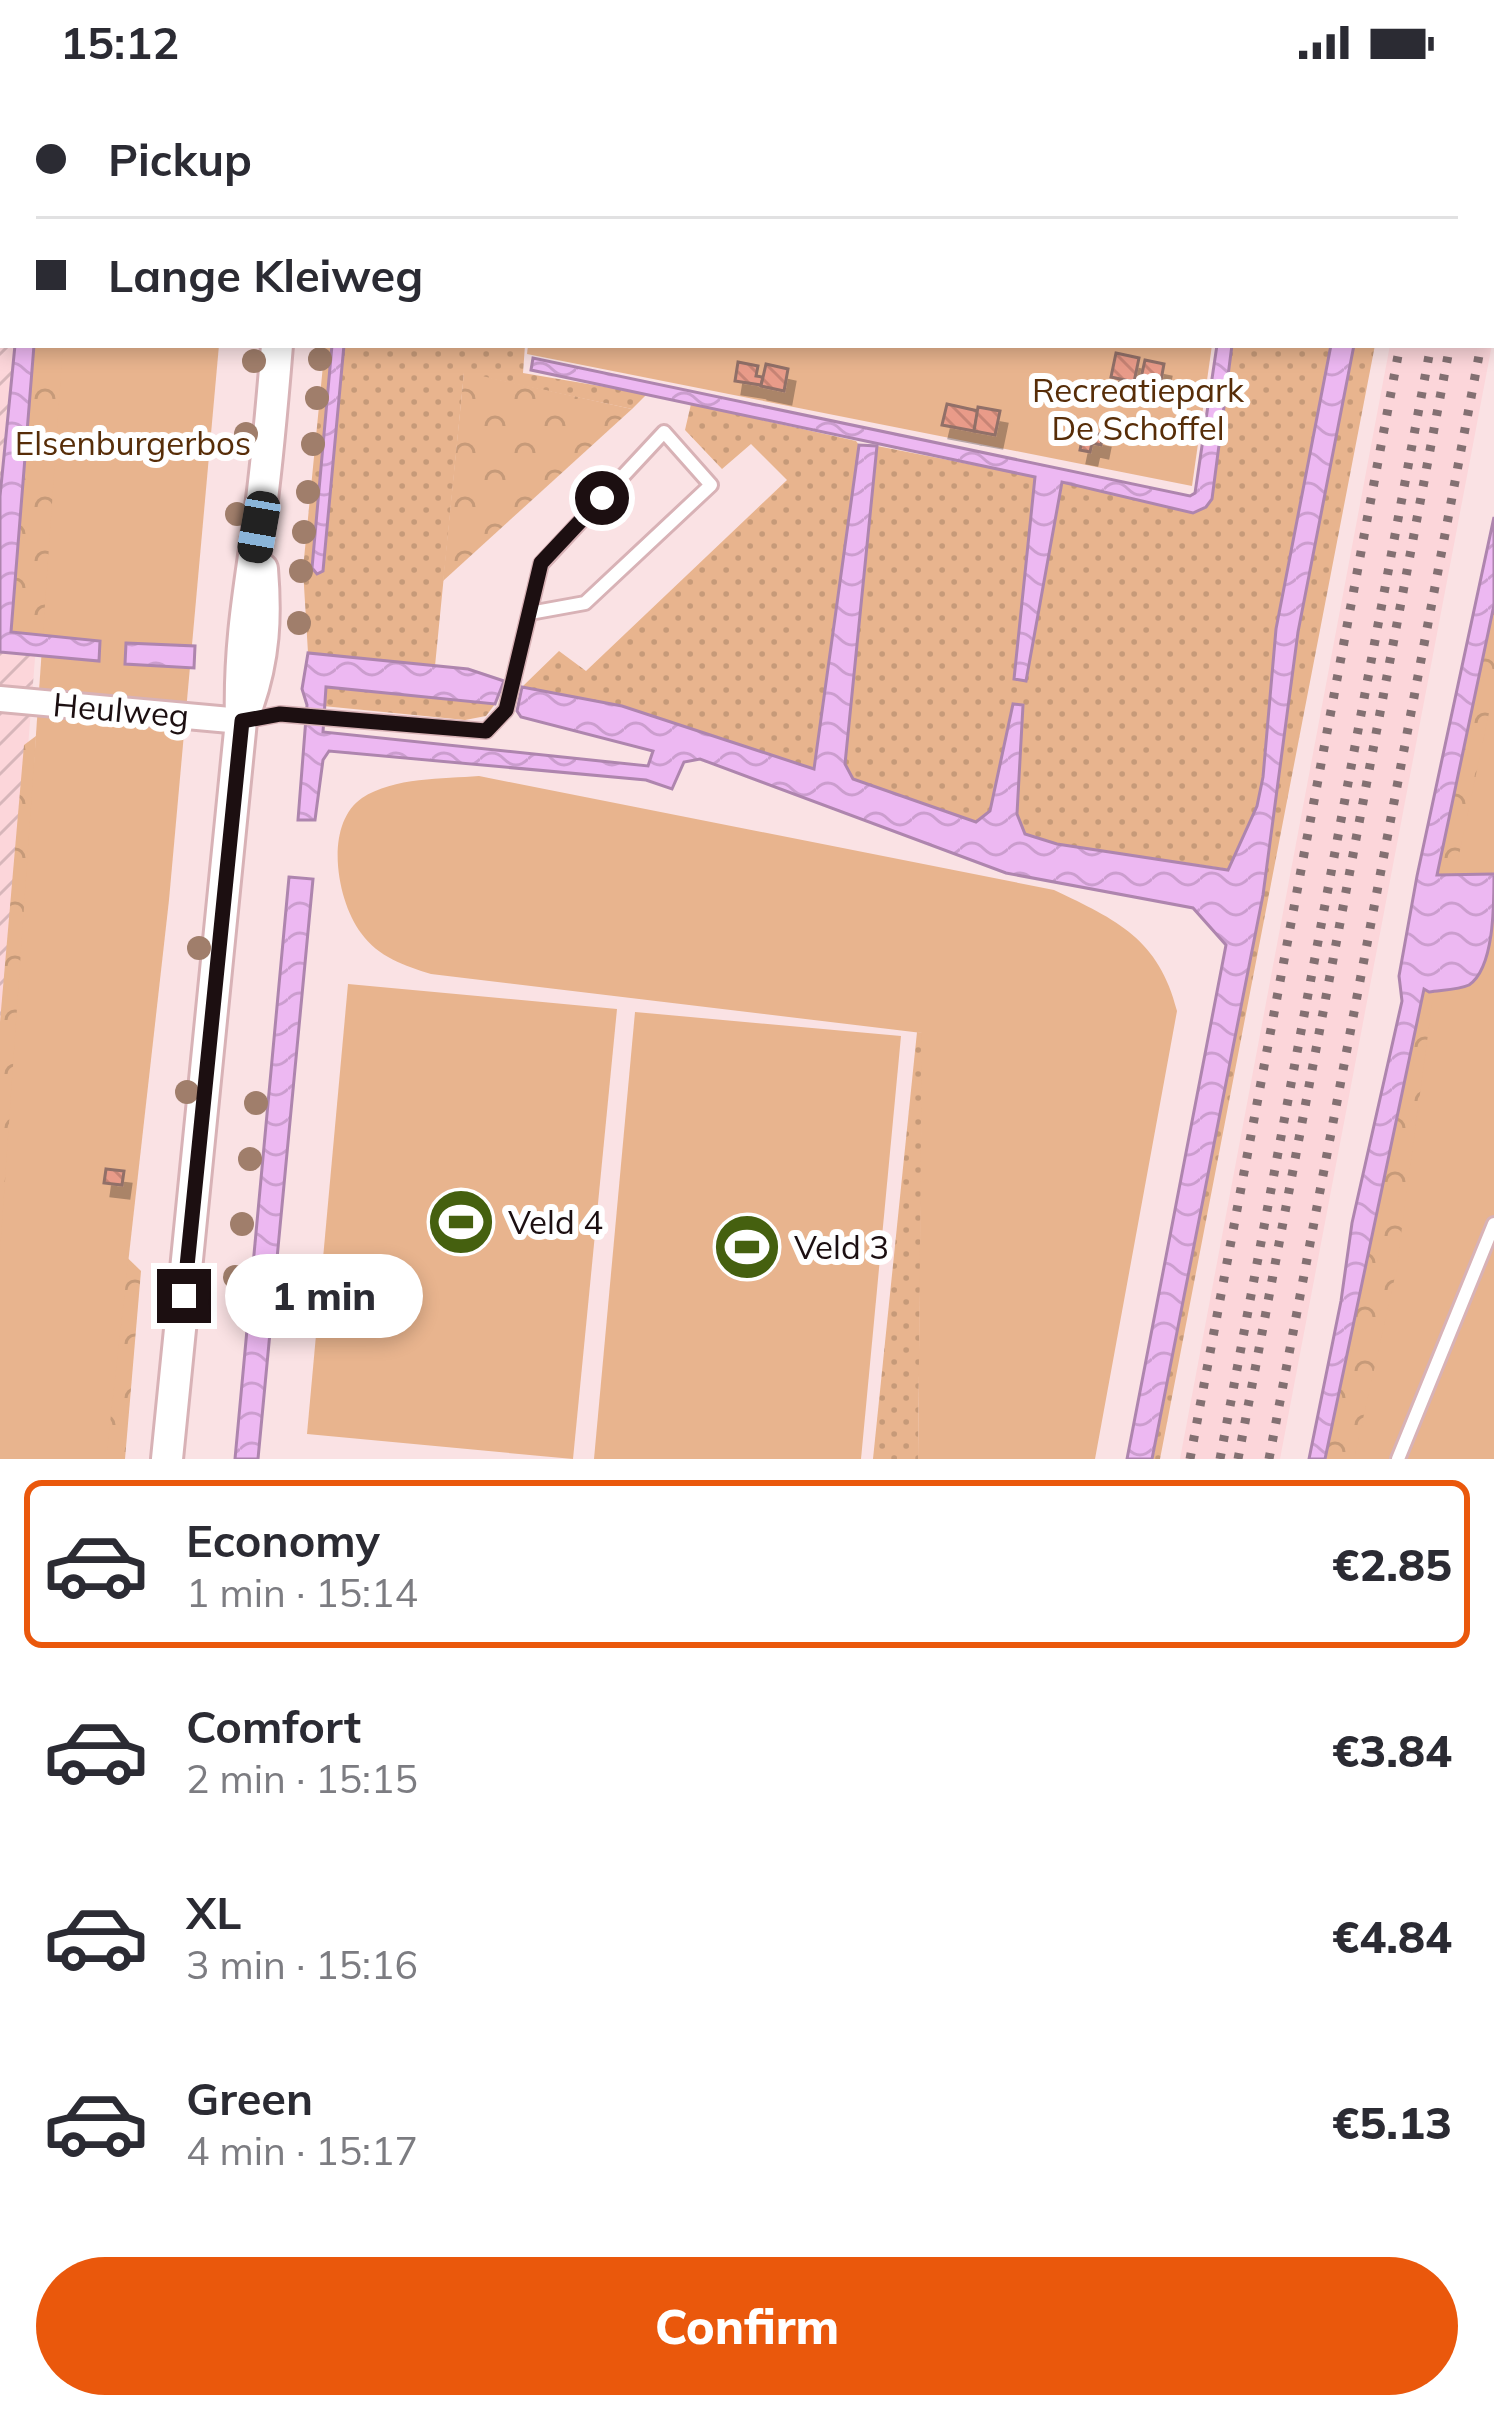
<!DOCTYPE html>
<html lang="en">
<head>
<meta charset="utf-8">
<style>
	:root { --surface:#fff; --page:#f2f2f3; --text:#2b2b33; --muted:#7c7c81; --line:#e1e1e2; --accent:#ea580c }
	body { margin:0; font-family:Mulish,sans-serif; background:var(--page); color:var(--text); height:100vh; display:flex; flex-direction:column; font-size:45px; white-space:nowrap }
	* { box-sizing:border-box; margin:0 }
	p { font-size:39px; color:var(--muted) }
	.icon { flex:none; width:66px; height:66px; fill:none; stroke:currentColor; stroke-width:2; stroke-linecap:round; stroke-linejoin:round }
	.map { position:relative; height:1375px; overflow:hidden }
	.side { display:flex; flex-direction:column; background:var(--surface); flex:1 }
	.side>* { flex:none }
	.hud { position:absolute; left:0px; top:0px; width:1494px; height:264px; box-shadow:0 6px 18px #0003; display:grid; align-content:center; height:264px; padding:0 36px; background:var(--surface) }
	.end { position:absolute; width:54px; height:54px; margin:-27px; border:15px solid #1c0f11; background:#fff; box-shadow:0 0 0 6px #fff }
	.from { border-radius:50% }
	.bubble { position:absolute; height:84px; border-radius:42px; background:var(--surface); box-shadow:0 6px 18px #0003; font-size:39px; font-weight:800; line-height:84px; text-align:center }
	.car { position:absolute; width:36px; height:72px; margin:-36px -18px; border-radius:15px; box-shadow:0 0 9px 3px #0007; background:linear-gradient(#222 24%,#8ab4d8 0 40%,#222 0 76%,#8ab4d8 0 86%,#222 0) }
	.hud b { display:flex; align-items:center; gap:42px; height:114px; font-size:45px }
	.hud b+b { border-top:3px solid var(--line) }
	.hud i { width:30px; height:30px; background:var(--text) }
	ul { padding:21px 0 0; list-style:none }
	li { display:flex; align-items:center; gap:36px; height:168px; margin:0 24px 18px; padding:0 12px; border:6px solid transparent; border-radius:18px }
	li div { flex:1 }
	li b { display:block; font-size:45px }
	li em { font-style:normal; font-weight:800 }
	li.current { border-color:var(--accent) }
	li>.icon { width:108px; height:108px; stroke-width:1.5 }
	.primary-button { display:flex; gap:24px; margin-top:auto; padding:24px 36px }
	.primary-button a { flex:1; height:138px; border-radius:72px; background:var(--accent); color:#fff; font-size:48px; font-weight:800; line-height:138px; text-align:center }
	.status { display:flex; justify-content:space-between; align-items:center; height:84px; padding:0 60px; background:var(--surface); direction:ltr }
	.status svg { height:33px; fill:currentColor }
	.map>svg:first-child { display:block }
	.built { fill:#fcd6da }
	.industrial { fill:url(#industrial-furrows) }
	.grass { fill:url(#grass-dots) }
	.forest { fill:url(#forest-crowns) }
	.green { fill:#e8b48e }
	.water { fill:url(#water-waves); stroke:#ae85ae; stroke-width:3 }
	.building { fill:url(#building-back-hatch); stroke:#917068; stroke-width:3; filter:url(#shadow) }
	.lines { fill:none; stroke-linecap:round; stroke-linejoin:round }
	.service-casing { stroke:#d8b2b6; stroke-width:18 }
	.minor-casing { stroke:#d8b2b6; stroke-width:30 }
	.tertiary-casing { stroke:#d8b2b6; stroke-width:36 }
	.service { stroke:#fff; stroke-width:12 }
	.minor { stroke:#fff; stroke-width:24 }
	.tertiary { stroke:#fff; stroke-width:30 }
	.rail { stroke:#837072; stroke-width:9; stroke-dasharray:6 12; stroke-linecap:butt }
	.tree { fill:#a07e6b }
	.route { stroke:#1c0f11; stroke-width:15 }
	.labels { text-anchor:middle; stroke-width:12; stroke-linejoin:round; paint-order:stroke }
	.park-label { font-size:33px; fill:#572d08; stroke:#fff }
	.street-label { font-size:33px; fill:#1c0f11; stroke:#fff }
	.poi-label { font-size:33px; fill:#1c0f11; stroke:#fff; text-anchor:start }
</style>
</head>
<body>
<div class="status"><b>15:12</b><svg viewBox="0 0 49 12"><path d="M0 12V9h3v3zM5 12V6h3v6zM10 12V3h3v9zM15 12V0h3v12zM26 1h20v11H26zM47 4h2v5h-2z"/></svg></div>
<div class="map">
<svg width="1494" height="1375" viewBox="0 0 1494 1375">
	<defs>
		<pattern id="industrial-furrows" width="10" height="10" patternUnits="userSpaceOnUse" patternTransform="scale(3)"><rect width="10" height="10" fill="#fcd6da"/><path d="M-1 1l2-2M0 10L10 0M9 11l2-2" fill="none" stroke="#d7b6ba"/></pattern>
		<pattern id="grass-dots" width="8" height="8" patternUnits="userSpaceOnUse" patternTransform="scale(3)"><rect width="8" height="8" fill="#e8b48e"/><path d="M2 2h.1M6 6h.1" fill="none" stroke="#c69a79" stroke-width="1.8" stroke-linecap="round"/></pattern>
		<pattern id="forest-crowns" width="20" height="18" patternUnits="userSpaceOnUse" patternTransform="scale(3)"><rect width="20" height="18" fill="#e8b48e"/><path d="M2 6a3 3 0 1 1 6 0M12 15a3 3 0 1 1 6 0" fill="none" stroke="#c69a79"/></pattern>
		<pattern id="water-waves" width="16" height="10" patternUnits="userSpaceOnUse" patternTransform="scale(3)"><rect width="16" height="10" fill="#edb8f2"/><path d="M0 5q4-4 8 0t8 0" fill="none" stroke="#cb9dce"/></pattern>
		<pattern id="building-back-hatch" width="6" height="6" patternUnits="userSpaceOnUse" patternTransform="scale(3)"><rect width="6" height="6" fill="#e99b89"/><path d="M-1 5l2 2M0 0l6 6M5-1l2 2" fill="none" stroke="#c78475"/></pattern>
		<filter id="shadow"><feDropShadow dx="7" dy="13" stdDeviation="0" flood-color="#0004"/></filter>
	</defs>
	<rect width="100%" height="100%" fill="#fae2e4"/>
	<path class="built" d="M1439 0H1494V250L1280 1375H1180L1390 261H1491V3H1439Z"/>
	<path class="industrial" d="M0 0H69L3 3V261H53L40 511 0 1018Z"/>
	<g class="grass">
		<path d="M325 261H332L312 483 323 486 344 261H525L523 289 647 310 632 325 464 289 435 582 308 569 303 485Z"/>
		<path d="M1232 261H1331L1276 545 1263 693 1257 722 1229 785 1057 760 1025 750 1017 730 1023 622 1013 621 990 727 976 738 853 695 845 681 877 362 1035 393 1014 594 1062 397 1193 429 1206 424 1212 414Z"/>
		<path d="M1354 261H1375L1160 1375H1153L1263 811 1298 548Z"/>
		<path d="M691 320 856 357 859 361 814 686 622 622 522 603 559 567 586 587 787 396 751 360 722 385 685 346Z"/>
		<path d="M326 603 495 620 486 632 465 636 323 622Z"/>
		<path d="M917 948 923 949 918 1375H873Z"/>
	</g>
	<g class="forest">
		<path d="M34 261H113L100 557 11 549Z"/>
		<path d="M464 288 632 325 443 497Z"/>
		<path d="M1494 521V790L1437 792Z"/>
		<path d="M36 652 0 1375V938L24 661Z"/>
		<path d="M1468 902 1383 1375H1325L1424 903Z"/>
		<path d="M107 1154 141 1187 125 1375H49Z"/>
	</g>
	<g class="green">
		<path d="M552 0H1247V3Z"/>
		<path d="M63 261H219L169 816 106 1375H0V1169Z"/>
		<path d="M528 261H1212L1192 402 527 270Z"/>
		<path d="M1494 605V1375H1354L1396 1188 1440 861Z"/>
		<path d="M479 692 1054 806C1117 836 1159 855 1177 927L1095 1375H918L922 949 431 890C405 882 378 873 361 849 337 817 323 741 362 714 394 693 443 695 479 692Z"/>
		<path d="M348 900 617 925 573 1375 307 1350Z"/>
		<path d="M635 928 901 952 861 1375H594Z"/>
	</g>
	<g class="water">
		<path d="M15 261H34L11 548 100 557 99 577 0 568V412Z"/>
		<path d="M332 261H344L323 487 317 490 312 484Z"/>
		<path d="M1217 261H1232L1212 415 1206 423 1193 429 1062 398 1026 597 1014 595 1035 393 531 286 533 274 1190 412 1195 409Z"/>
		<path d="M1331 261H1354L1298 548 1263 811 1152 1375H1127L1226 861 1193 824 1006 789 700 675 684 678 672 705 646 696 329 667 323 676 315 736H298L307 621 302 605 308 569 468 585 504 597 495 620 326 603 323 648 648 682 653 667 521 633 517 627 522 603 622 622 814 685 859 361 877 362 845 680 853 695 976 738 990 727 1013 620 1023 621 1017 730 1025 750 1057 760 1228 786 1257 722 1263 693 1276 545Z"/>
		<path d="M1494 433V521L1437 791 1494 790C1494 823 1494 884 1469 901 1458 906 1441 906 1429 908L1424 905 1325 1375H1309L1341 1217 1352 1139 1402 917 1399 892 1417 792Z"/>
		<path d="M126 559 195 562 194 584 125 580Z"/>
		<path d="M289 793 313 795 258 1375H235Z"/>
	</g>
	<g class="building">
		<path d="M1116 269 1139 274 1134 298 1111 293Z"/>
		<path d="M1145 276 1164 280 1159 307 1139 303Z"/>
		<path d="M738 278 758 282 756 292 763 293 761 301 735 297Z"/>
		<path d="M766 280 788 285 784 307 761 302Z"/>
		<path d="M947 320 978 327 974 347 942 341Z"/>
		<path d="M978 323 1000 327 995 351 974 347Z"/>
		<path d="M1084 347 1103 351 1101 361 1092 359 1090 368 1080 366Z"/>
		<path d="M106 1085 124 1087 122 1101 104 1099Z"/>
	</g>
	<g class="lines">
		<defs>
			<g id="service">
				<path d="M242 637 280 630 486 647 506 626 541 480 664 348 711 401 585 519 530 529"/>
				<path d="M1398 1375 1494 1140"/>
			</g>
			<path id="minor" d="M0 615 241 637"/>
			<g id="tertiary">
				<path d="M299 3V0"/>
				<path d="M248 620C264 574 266 533 262 485"/>
				<path d="M167 1375 241 637C239 567 248 513 258 445 267 384 272 322 277 261"/>
			</g>
		</defs>
		<use href="#service" class="service-casing"/>
		<use href="#minor" class="minor-casing"/>
		<use href="#tertiary" class="tertiary-casing"/>
		<use href="#service" class="service"/>
		<use href="#minor" class="minor"/>
		<use href="#tertiary" class="tertiary"/>
		<g class="rail">
			<path d="M1449 3 1450 0"/>
			<path d="M1480 3 1481 0"/>
			<path d="M1491 45 1494 29"/>
			<path d="M1491 211 1494 195"/>
			<path d="M1190 1375 1400 261"/>
			<path d="M1220 1375 1431 261"/>
			<path d="M1238 1375 1450 261"/>
			<path d="M1269 1375 1481 261"/>
		</g>
	</g>
	<g class="tree">
		<circle cx="320" cy="275" r="12"/>
		<circle cx="254" cy="277" r="12"/>
		<circle cx="317" cy="314" r="12"/>
		<circle cx="246" cy="350" r="12"/>
		<circle cx="313" cy="360" r="12"/>
		<circle cx="308" cy="408" r="12"/>
		<circle cx="237" cy="430" r="12"/>
		<circle cx="304" cy="448" r="12"/>
		<circle cx="301" cy="487" r="12"/>
		<circle cx="299" cy="539" r="12"/>
		<circle cx="199" cy="864" r="12"/>
		<circle cx="187" cy="1008" r="12"/>
		<circle cx="256" cy="1019" r="12"/>
		<circle cx="250" cy="1075" r="12"/>
		<circle cx="242" cy="1140" r="12"/>
		<circle cx="235" cy="1193" r="12"/>
	</g>
	<g class="lines">
		<path class="route" d="M184 1212 242 637 280 630 486 647 506 626 541 479 602 414"/>
	</g>
	<defs>
		<symbol id="stadium-disc" viewBox="-11 -11 22 22"><circle r="9.5" fill="#45600f" stroke="#fff"/><path d="M0-5a6.5 5 0 1 0 0 10a6.5 5 0 1 0 0-10ZM-3.5-1.8h7v3.6h-7Z" fill="#fff"/></symbol>
	</defs>
	<g fill-rule="evenodd">
		<use href="#stadium-disc" x="423" y="1100" width="76" height="76"/>
		<use href="#stadium-disc" x="709" y="1125" width="76" height="76"/>
	</g>
	<g class="labels">
		<g class="park-label">
			<text x="1138" y="318">Recreatiepark<tspan x="1138" dy="38">De Schoffel</tspan></text>
			<text x="133" y="371">Elsenburgerbos</text>
		</g>
		<g class="street-label">
			<text transform="translate(121 626) rotate(5)" y="12">Heulweg</text>
		</g>
		<g class="poi-label">
			<text x="508" y="1150">Veld 4</text>
			<text x="794" y="1175">Veld 3</text>
		</g>
	</g>
</svg>
<i class="end from" style="left:602px;top:414px"></i>
<i class="end" style="left:184px;top:1212px"></i>
<div class="bubble" style="left:225px;top:1170px;width:198px">1 min</div>
<i class="car" style="left:259px;top:443px;rotate:190deg"></i>
<div class="hud">
<b><i class="from"></i>Pickup</b>
<b><i></i>Lange Kleiweg</b>
</div>
</div>
<section class="side">
<ul>
<li class="current"><svg class="icon" aria-label="car" viewBox="0 0 24 24"><path d="M5 17H2v-5l4-1 3-4h7l3 4 3 1v5h-3M9 17h6M6 11h13"/><circle cx="7" cy="17" r="2"/><circle cx="17" cy="17" r="2"/></svg><div><b>Economy</b><p>1 min · 15:14</p></div><em>€2.85</em></li>
<li><svg class="icon" aria-label="car" viewBox="0 0 24 24"><path d="M5 17H2v-5l4-1 3-4h7l3 4 3 1v5h-3M9 17h6M6 11h13"/><circle cx="7" cy="17" r="2"/><circle cx="17" cy="17" r="2"/></svg><div><b>Comfort</b><p>2 min · 15:15</p></div><em>€3.84</em></li>
<li><svg class="icon" aria-label="car" viewBox="0 0 24 24"><path d="M5 17H2v-5l4-1 3-4h7l3 4 3 1v5h-3M9 17h6M6 11h13"/><circle cx="7" cy="17" r="2"/><circle cx="17" cy="17" r="2"/></svg><div><b>XL</b><p>3 min · 15:16</p></div><em>€4.84</em></li>
<li><svg class="icon" aria-label="car" viewBox="0 0 24 24"><path d="M5 17H2v-5l4-1 3-4h7l3 4 3 1v5h-3M9 17h6M6 11h13"/><circle cx="7" cy="17" r="2"/><circle cx="17" cy="17" r="2"/></svg><div><b>Green</b><p>4 min · 15:17</p></div><em>€5.13</em></li>
</ul>
<div class="primary-button"><a>Confirm</a></div>
</section>
</body>
</html>
